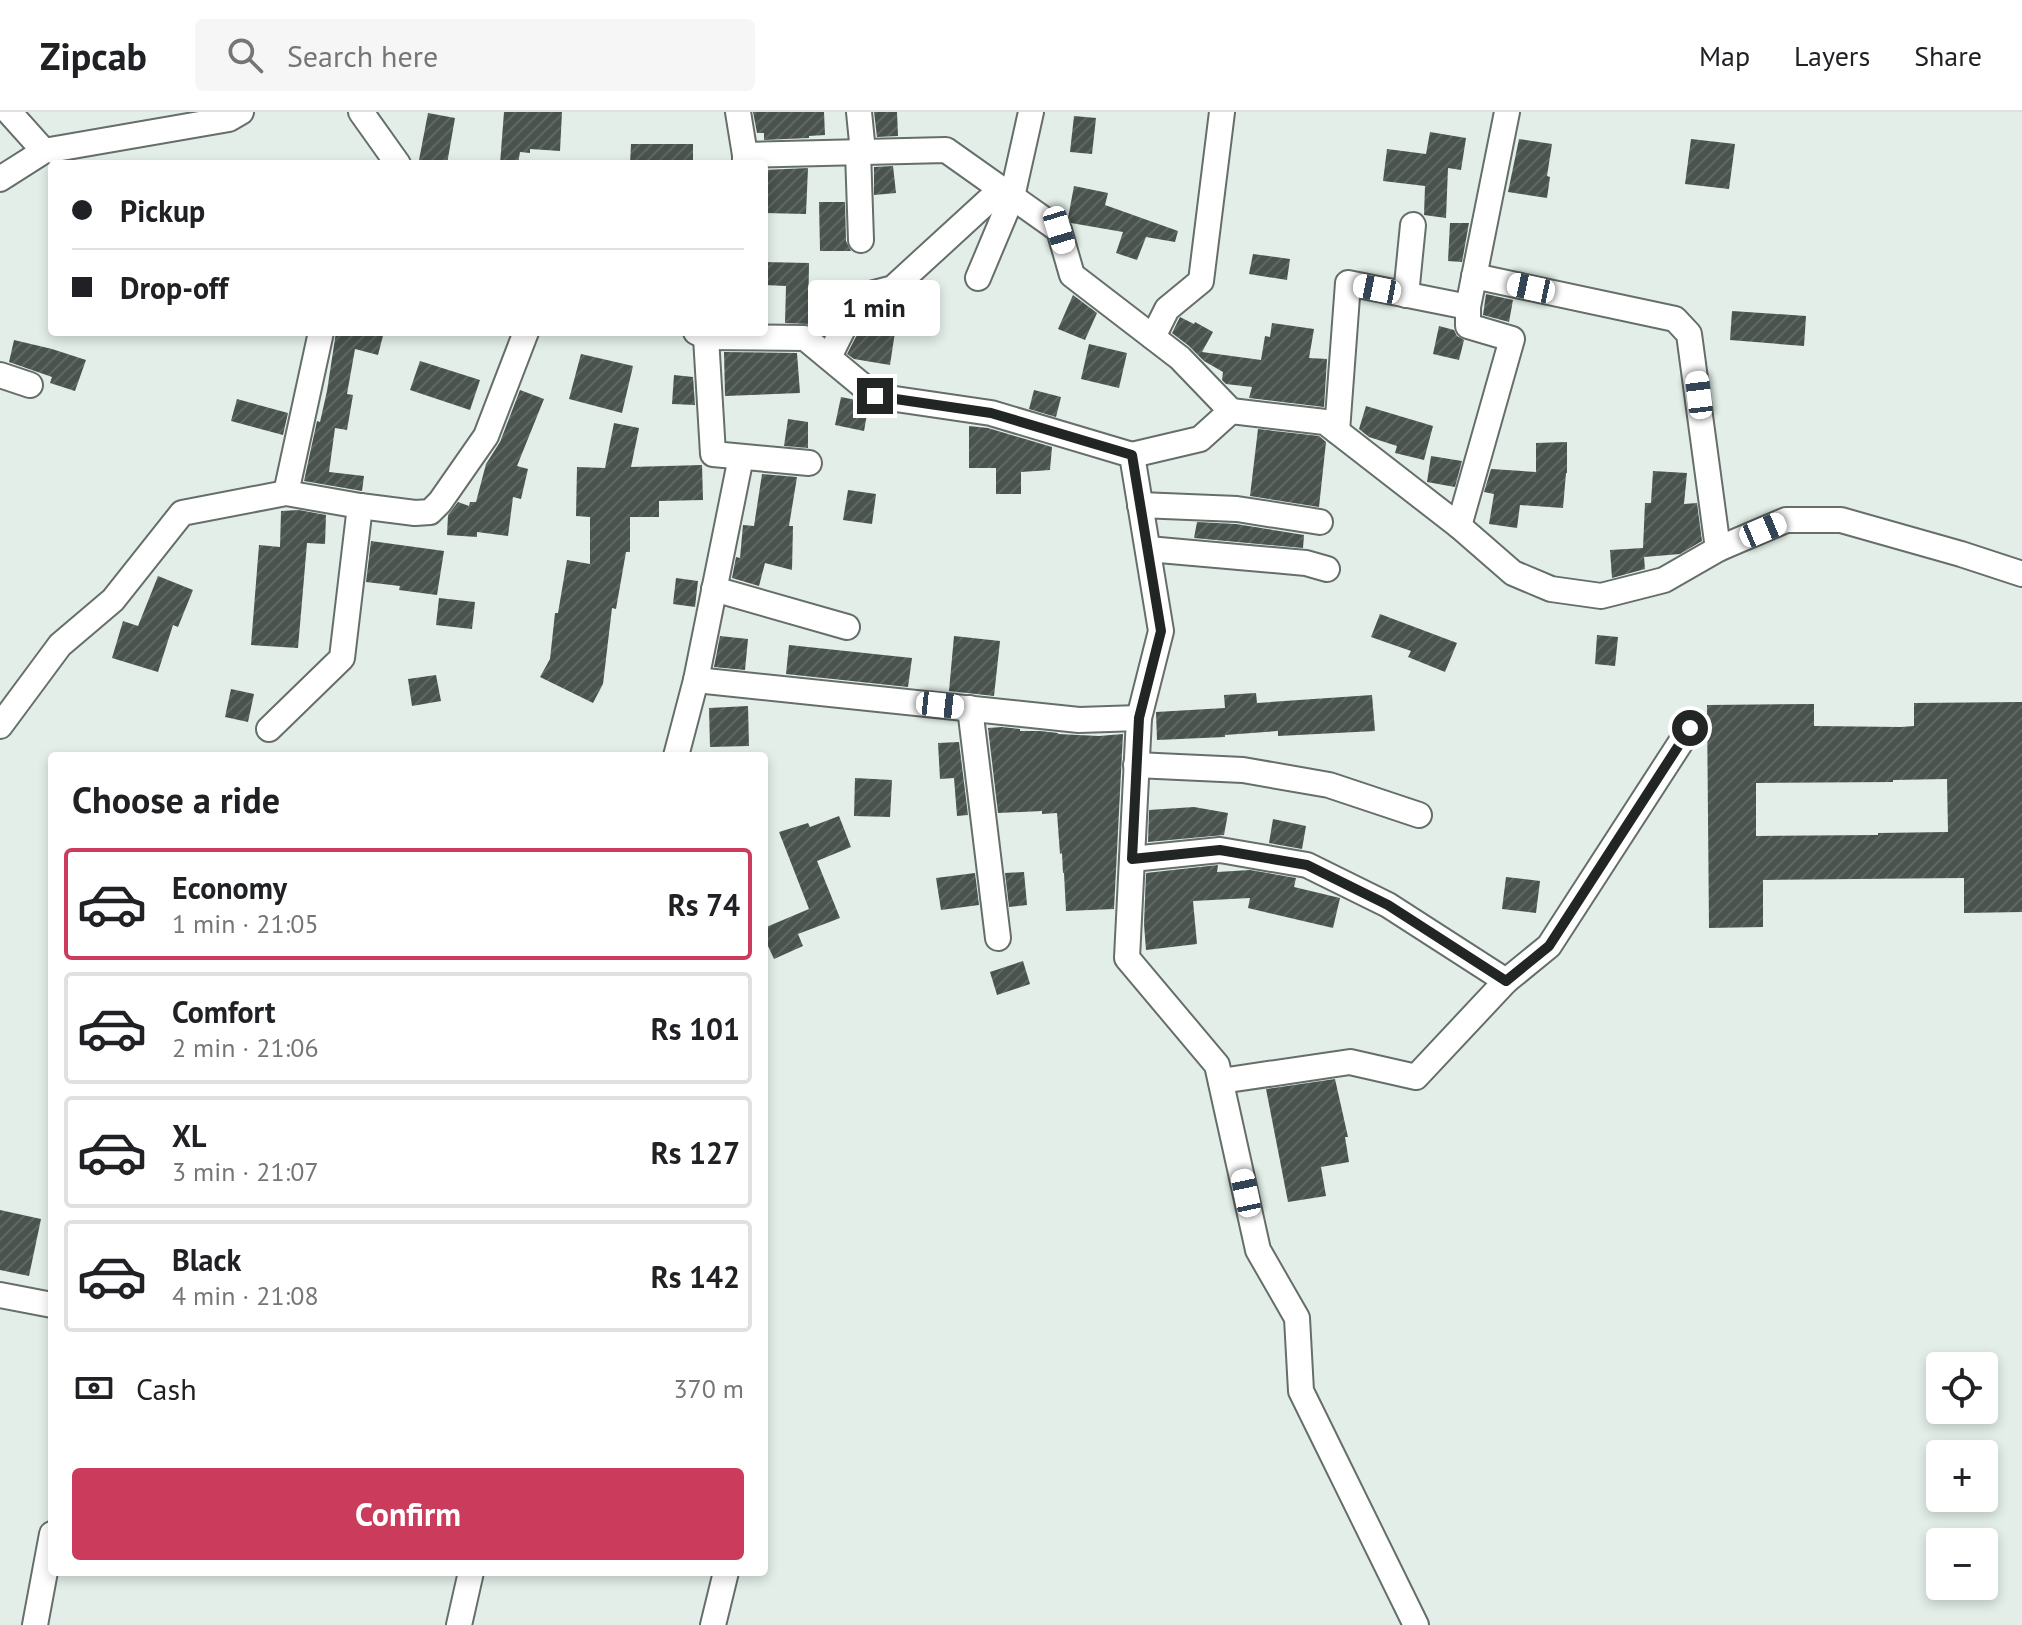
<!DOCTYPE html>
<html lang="en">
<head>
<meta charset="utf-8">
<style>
	:root { --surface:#fff; --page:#f6f6f6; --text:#202124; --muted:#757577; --line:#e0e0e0; --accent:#cb3b5b }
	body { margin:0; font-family:"PT Sans",sans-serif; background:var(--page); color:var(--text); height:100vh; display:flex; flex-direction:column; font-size:30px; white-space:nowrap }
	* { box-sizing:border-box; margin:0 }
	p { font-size:26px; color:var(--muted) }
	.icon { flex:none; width:44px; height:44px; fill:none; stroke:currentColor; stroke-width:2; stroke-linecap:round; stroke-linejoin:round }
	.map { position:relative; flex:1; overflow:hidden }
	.side { position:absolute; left:48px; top:640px; width:720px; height:824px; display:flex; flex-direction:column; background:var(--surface); border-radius:8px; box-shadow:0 4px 12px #0003 }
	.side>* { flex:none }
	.banner { position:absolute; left:48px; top:48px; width:720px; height:176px; border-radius:8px; box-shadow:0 4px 12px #0003; display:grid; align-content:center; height:176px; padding:0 24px; background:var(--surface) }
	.fabs { position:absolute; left:1926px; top:1240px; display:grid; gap:16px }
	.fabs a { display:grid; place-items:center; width:72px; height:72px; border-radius:8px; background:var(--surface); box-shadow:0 4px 12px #0003; font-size:40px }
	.end { position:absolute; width:36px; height:36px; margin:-18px; border:10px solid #212523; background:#fff; box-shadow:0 0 0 4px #fff }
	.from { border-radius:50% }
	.bubble { position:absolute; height:56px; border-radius:8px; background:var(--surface); box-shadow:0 4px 12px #0003; font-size:26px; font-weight:700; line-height:56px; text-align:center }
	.car { position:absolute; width:24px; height:48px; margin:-24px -12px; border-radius:10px; box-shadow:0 0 6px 2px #0007; background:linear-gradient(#fff 24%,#345 0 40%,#fff 0 76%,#345 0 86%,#fff 0) }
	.banner b { display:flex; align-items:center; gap:28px; height:76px; font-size:30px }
	.banner b+b { border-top:2px solid var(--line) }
	.banner i { width:20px; height:20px; background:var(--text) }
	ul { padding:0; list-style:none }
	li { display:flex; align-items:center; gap:24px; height:112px; margin:0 16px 12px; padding:0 8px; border:4px solid var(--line); border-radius:8px }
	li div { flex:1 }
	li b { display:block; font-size:30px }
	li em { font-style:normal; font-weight:700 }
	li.selected { border-color:var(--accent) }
	li>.icon { width:72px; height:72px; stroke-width:1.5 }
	h2 { padding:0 24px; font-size:36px; line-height:96px }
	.pay { display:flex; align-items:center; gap:20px; height:88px; padding:0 24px; font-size:30px }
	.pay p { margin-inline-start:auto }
	.button { display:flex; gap:16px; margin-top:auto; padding:16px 24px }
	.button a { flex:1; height:92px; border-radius:8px; background:var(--accent); color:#fff; font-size:32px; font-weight:700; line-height:92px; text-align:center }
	header { display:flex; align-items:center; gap:48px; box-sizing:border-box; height:112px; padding:0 40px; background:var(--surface); border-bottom:2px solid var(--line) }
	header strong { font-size:38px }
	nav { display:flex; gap:44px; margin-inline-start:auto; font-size:28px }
	.search { width:560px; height:72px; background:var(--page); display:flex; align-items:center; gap:20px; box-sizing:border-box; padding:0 28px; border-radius:8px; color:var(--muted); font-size:30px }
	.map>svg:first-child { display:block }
	.building { fill:url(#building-hatch); fill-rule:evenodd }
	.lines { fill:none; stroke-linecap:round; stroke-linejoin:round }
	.minor-casing { stroke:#656e69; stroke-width:28 }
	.minor { stroke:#fff; stroke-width:24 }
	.route { stroke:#212523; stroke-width:10 }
</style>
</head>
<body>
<header>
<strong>Zipcab</strong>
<div class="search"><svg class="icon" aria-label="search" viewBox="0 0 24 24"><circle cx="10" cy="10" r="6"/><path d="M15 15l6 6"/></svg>Search here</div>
<nav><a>Map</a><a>Layers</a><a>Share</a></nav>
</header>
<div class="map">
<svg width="2022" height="1513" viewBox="0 0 2022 1513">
	<defs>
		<pattern id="building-hatch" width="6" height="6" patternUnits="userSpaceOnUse" patternTransform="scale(2)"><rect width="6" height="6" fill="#4a534e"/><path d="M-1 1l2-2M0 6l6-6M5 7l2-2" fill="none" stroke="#616864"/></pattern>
	</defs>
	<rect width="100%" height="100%" fill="#e3eee8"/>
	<g class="building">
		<path d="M504 0H562L560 39 530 37V41L520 40 518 52H500Z"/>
		<path d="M753 0H824L825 23 809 24V26L764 28V21H757Z"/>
		<path d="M874 0H897L898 24 877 25Z"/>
		<path d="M428 1 455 6 447 52 419 48Z"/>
		<path d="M1074 4 1096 6 1092 42 1070 40Z"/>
		<path d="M1430 20 1466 26 1461 58 1448 56 1446 106 1424 103 1425 74 1383 69 1387 37 1426 42Z"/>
		<path d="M1519 27 1552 32 1547 64 1550 65 1547 86 1508 80Z"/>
		<path d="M1691 27 1735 32 1729 77 1685 72Z"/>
		<path d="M631 32H693V52H630Z"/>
		<path d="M893 54 896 81 874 83V55Z"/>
		<path d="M808 56 806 102 764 101V58Z"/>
		<path d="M1074 74 1108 81 1105 93 1178 119 1175 130 1146 125 1137 148 1116 141 1123 120 1071 111 1068 106Z"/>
		<path d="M819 90H845L846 129 851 139H820Z"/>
		<path d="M1450 111H1469L1462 150 1448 149Z"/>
		<path d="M1253 142 1290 147 1287 168 1249 162Z"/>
		<path d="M764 150 809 151 808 212 785 211 786 174 764 173Z"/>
		<path d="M1486 182 1513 188 1509 210 1483 203Z"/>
		<path d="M1073 183 1097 201 1085 228 1058 217Z"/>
		<path d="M897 190 905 191 901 221 895 220 890 253 854 247 847 242 859 219 875 196Z"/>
		<path d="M1732 199 1806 204 1804 234 1730 228Z"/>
		<path d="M1180 205 1194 212 1195 210 1213 220 1202 240 1261 248 1265 224 1270 225 1272 211 1314 217 1309 246 1327 247 1324 295 1249 286 1252 275 1226 272 1222 268 1223 260 1204 249 1189 234 1172 221Z"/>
		<path d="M1439 214 1454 218 1457 224 1464 228 1459 248 1433 242Z"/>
		<path d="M336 220H384L378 243 355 237 347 282 353 283 347 318 335 316 329 360 364 364 362 379 304 369 317 309 320 310 327 279Z"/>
		<path d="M14 228 52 237 86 248 75 279 50 271 52 265 9 250Z"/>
		<path d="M1089 232 1127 241 1119 276 1081 267Z"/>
		<path d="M724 240 797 241 800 281 725 284Z"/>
		<path d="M581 242 633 254 622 301 569 287Z"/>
		<path d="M420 249 480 268 470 298 410 278Z"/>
		<path d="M674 263 693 265 695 293 672 292Z"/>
		<path d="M520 278 544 287 517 354 528 357 521 387 513 385 508 424 477 420V425L447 423 448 403 458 390 469 394 470 390H476L486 352 500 330Z"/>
		<path d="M1034 278 1061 285 1056 305 1029 297Z"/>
		<path d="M841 285 856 288 868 297 864 319 835 313Z"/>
		<path d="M237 287 288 301 283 323 231 309Z"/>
		<path d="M1366 294 1433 314 1424 348 1395 341 1397 334 1369 325 1359 317Z"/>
		<path d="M788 307 808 310V336L784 334Z"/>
		<path d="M614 311 639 316 631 355 702 353 703 388 659 389V405H630V440H626L616 497 612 496 603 572 593 591 540 565 550 547 555 501H558L567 448 590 452V405L576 404 577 355 605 356Z"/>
		<path d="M969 314 988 316 1052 335 1050 358 1021 360V382H996V356H969Z"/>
		<path d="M1258 317 1319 324 1326 330 1319 395 1250 384Z"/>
		<path d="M1567 330V361H1566L1563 396 1520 393 1517 416 1489 412 1494 382 1484 380 1491 357 1536 360V331Z"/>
		<path d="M1431 344 1462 349 1455 375 1427 370Z"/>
		<path d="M1653 359 1687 361 1684 392 1697 391 1702 429 1680 442 1644 445 1645 457 1612 466 1610 438 1643 436 1645 391H1651Z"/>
		<path d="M762 362 797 365 789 414H793L792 458 765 451 759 474 732 466 736 445 740 446 743 413 754 414Z"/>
		<path d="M848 378 876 382 872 412 843 408Z"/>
		<path d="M299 398 326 403 325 432 307 431 298 536 251 533 259 433 280 435 281 399Z"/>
		<path d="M1197 410 1236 412 1304 423 1303 436 1194 426Z"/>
		<path d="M371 429 444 439 437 483 399 478 400 474 366 470Z"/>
		<path d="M158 464 193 478 178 515 173 513 158 560 112 546 123 509 138 514Z"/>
		<path d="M676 466 698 469 695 495 673 492Z"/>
		<path d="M439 486 475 490 472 517 436 513Z"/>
		<path d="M1380 502 1457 531 1445 560 1408 545 1411 539 1371 525Z"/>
		<path d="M1597 523 1618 525 1615 554 1595 552Z"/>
		<path d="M720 524 748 527 745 558 714 555Z"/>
		<path d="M954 524 1000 529 994 584 949 579Z"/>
		<path d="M789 533 912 546 908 575 786 562Z"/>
		<path d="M436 563 441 589 412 594 408 567Z"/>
		<path d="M231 577 254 582 248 610 225 605Z"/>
		<path d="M1256 581 1257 591 1372 583 1375 619 1278 624V619L1225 623V625L1157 628 1156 600 1225 596 1224 583Z"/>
		<path d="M2022 590V800L1964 801V766L1763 768V815L1709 816 1707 593 1814 592V614L1901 615 1914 614V591ZM1947 667 1948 720 1878 721V723L1756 724V671L1893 670V668Z"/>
		<path d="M748 594 749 634 710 635 709 596Z"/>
		<path d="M1002 615 1020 617V619H1040L1058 621V622L1099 624 1123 622 1114 797 1066 799 1064 761H1063L1062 741 1060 742 1057 701 1042 702V699L998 701 988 616Z"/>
		<path d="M959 630 968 703 957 704 954 666 940 667 938 631Z"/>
		<path d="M855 666 892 668 890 705 854 704Z"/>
		<path d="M1194 695 1228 701 1224 723 1148 730 1149 698Z"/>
		<path d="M839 704 851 735 817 749 840 806 798 822 803 834 774 847 768 834 764 836V816L809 797 779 720 808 711 810 715Z"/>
		<path d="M1273 707 1306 714 1302 737 1269 731Z"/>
		<path d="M1218 753 1217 760 1250 758 1296 766 1294 775 1340 786 1333 816 1248 796 1250 786 1193 789 1197 832 1146 838 1144 812 1146 761Z"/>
		<path d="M1024 760 1027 793 1009 795 1005 761Z"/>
		<path d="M975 761 979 793 941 798 936 766Z"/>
		<path d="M1506 765 1540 769 1536 801 1502 797Z"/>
		<path d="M1023 849 1030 872 997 883 990 860Z"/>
		<path d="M1335 967 1348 1025H1345L1349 1050 1321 1055 1326 1084 1288 1090 1266 977Z"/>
		<path d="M0 1098 41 1107 29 1164 0 1158Z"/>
	</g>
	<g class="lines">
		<defs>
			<g id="minor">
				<path d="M9 0 44 39"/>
				<path d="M361 0 398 52"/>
				<path d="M738 0 745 43V52"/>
				<path d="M859 0 863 40"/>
				<path d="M858 40 861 128"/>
				<path d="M745 43 946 38 1059 118 1072 163 1180 246 1231 299"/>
				<path d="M0 67 44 39 229 7 241 0"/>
				<path d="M1474 164 1675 207 1689 222 1718 437"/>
				<path d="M978 166 1012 85 1031 0"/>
				<path d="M1406 183 1413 113"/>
				<path d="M696 220 706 225 805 226 875 284 991 301 1132 343 1161 519 1139 606 1127 846 1217 953 1258 1138 1297 1206 1301 1279 1416 1513"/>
				<path d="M706 225 713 342 809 351"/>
				<path d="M1153 225 1167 197 1201 169 1222 0"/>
				<path d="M829 245 846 211 866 183 893 176 1001 77"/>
				<path d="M0 263 30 273"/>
				<path d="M1337 319 1348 171 1468 195 1507 0"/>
				<path d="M1132 343 1200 327 1231 299 1325 310 1459 414 1513 461 1551 477 1601 484 1664 468 1718 437 1786 408H1841L1961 442 2022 462"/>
				<path d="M286 381 321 220"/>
				<path d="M1140 393 1237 397 1320 410"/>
				<path d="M1459 414 1512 227 1468 214V195"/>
				<path d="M1148 437 1306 451 1327 457"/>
				<path d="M714 477 847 515"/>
				<path d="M696 568 1079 608 1139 606"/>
				<path d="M970 596 998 826"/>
				<path d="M0 614 60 533 113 488 182 401 286 381 360 394 415 401 430 400 440 390 486 324 526 220"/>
				<path d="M269 617 342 546 360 394"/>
				<path d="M676 644 696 568 741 345"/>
				<path d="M1136 653 1243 658 1329 673 1419 703"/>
				<path d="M1132 747 1220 738 1307 753 1388 793 1506 869"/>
				<path d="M1221 969 1350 950 1416 965 1506 869 1549 834 1690 616"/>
				<path d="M0 1183 52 1193"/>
				<path d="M35 1513 52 1422"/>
				<path d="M459 1513 471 1460"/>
				<path d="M713 1513 726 1460"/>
			</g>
		</defs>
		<use href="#minor" class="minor-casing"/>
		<use href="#minor" class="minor"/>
	</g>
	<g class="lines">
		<path class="route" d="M875 284 991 301 1132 343 1161 519 1139 606 1132 747 1220 738 1307 753 1388 793 1506 869 1549 834 1690 616"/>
	</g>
</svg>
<div class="fabs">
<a><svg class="icon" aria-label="locate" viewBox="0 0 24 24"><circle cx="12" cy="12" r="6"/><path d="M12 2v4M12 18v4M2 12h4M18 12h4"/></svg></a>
<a>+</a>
<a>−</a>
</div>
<i class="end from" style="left:1690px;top:616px"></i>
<i class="end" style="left:875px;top:284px"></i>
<div class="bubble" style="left:808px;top:168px;width:132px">1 min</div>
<i class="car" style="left:1059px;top:118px;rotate:163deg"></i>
<i class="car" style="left:1531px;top:176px;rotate:282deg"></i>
<i class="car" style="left:1377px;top:177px;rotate:281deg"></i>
<i class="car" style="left:1699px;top:283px;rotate:353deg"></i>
<i class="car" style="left:1763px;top:418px;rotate:67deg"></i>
<i class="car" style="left:940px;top:593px;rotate:96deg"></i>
<i class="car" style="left:1246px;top:1081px;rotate:348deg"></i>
<div class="banner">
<b><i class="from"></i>Pickup</b>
<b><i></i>Drop-off</b>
</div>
<section class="side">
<h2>Choose a ride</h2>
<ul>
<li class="selected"><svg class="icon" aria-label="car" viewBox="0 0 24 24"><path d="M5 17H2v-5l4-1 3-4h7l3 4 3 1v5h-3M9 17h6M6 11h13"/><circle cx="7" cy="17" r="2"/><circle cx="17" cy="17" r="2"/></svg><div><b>Economy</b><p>1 min · 21:05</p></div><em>Rs 74</em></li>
<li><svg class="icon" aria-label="car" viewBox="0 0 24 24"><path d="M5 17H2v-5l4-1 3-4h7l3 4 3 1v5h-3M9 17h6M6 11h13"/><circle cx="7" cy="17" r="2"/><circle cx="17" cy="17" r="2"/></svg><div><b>Comfort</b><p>2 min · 21:06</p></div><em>Rs 101</em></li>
<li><svg class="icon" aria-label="car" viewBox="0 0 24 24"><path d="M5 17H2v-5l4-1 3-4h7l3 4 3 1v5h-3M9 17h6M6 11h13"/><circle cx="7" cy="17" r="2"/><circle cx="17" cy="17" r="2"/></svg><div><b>XL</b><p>3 min · 21:07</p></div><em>Rs 127</em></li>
<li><svg class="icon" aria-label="car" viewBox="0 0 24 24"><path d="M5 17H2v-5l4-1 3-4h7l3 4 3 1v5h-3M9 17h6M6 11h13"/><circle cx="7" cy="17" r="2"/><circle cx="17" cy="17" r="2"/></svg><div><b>Black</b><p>4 min · 21:08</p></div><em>Rs 142</em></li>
</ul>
<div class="pay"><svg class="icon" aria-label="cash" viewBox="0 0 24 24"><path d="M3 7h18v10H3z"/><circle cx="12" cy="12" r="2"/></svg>Cash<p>370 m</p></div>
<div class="button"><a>Confirm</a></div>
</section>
</div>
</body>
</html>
